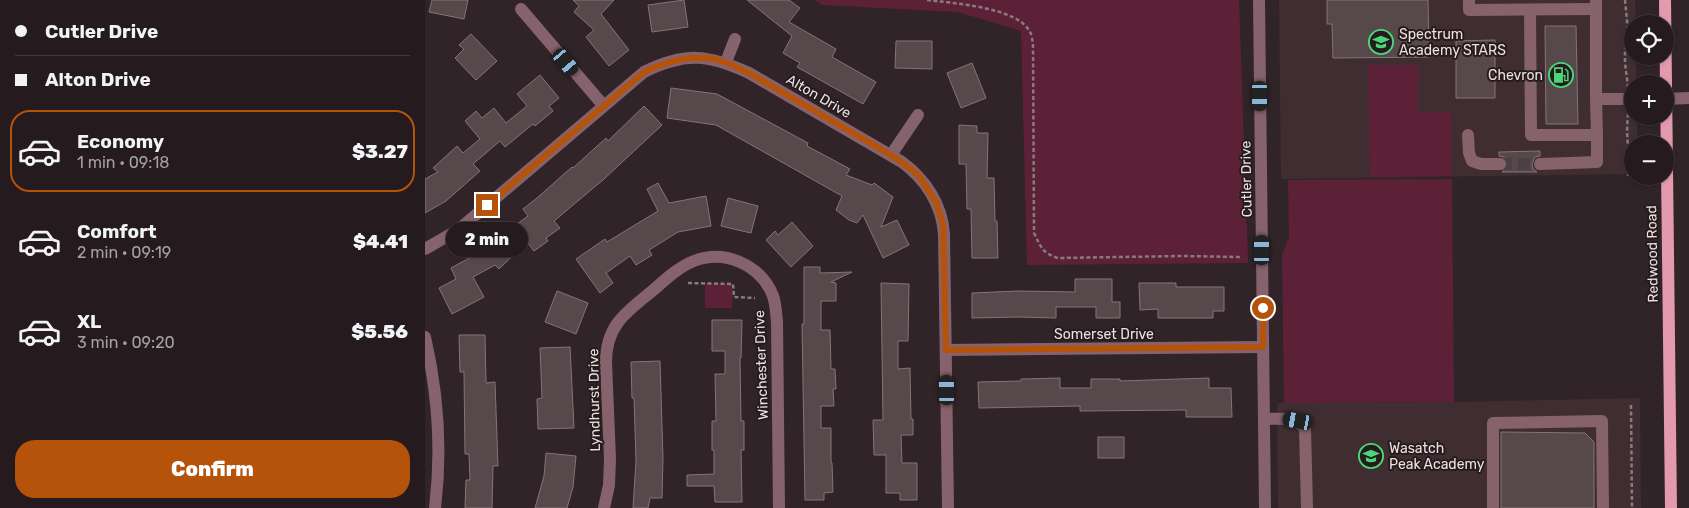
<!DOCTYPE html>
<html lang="en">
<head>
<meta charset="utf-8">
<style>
	:root { --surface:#251b1e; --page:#31282b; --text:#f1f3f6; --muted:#a3a1a4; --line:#42393c; --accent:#b45309 }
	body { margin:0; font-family:Rubik,sans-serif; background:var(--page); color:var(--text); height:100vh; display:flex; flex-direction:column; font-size:19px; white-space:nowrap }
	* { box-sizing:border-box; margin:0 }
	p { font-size:16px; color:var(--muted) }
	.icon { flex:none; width:28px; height:28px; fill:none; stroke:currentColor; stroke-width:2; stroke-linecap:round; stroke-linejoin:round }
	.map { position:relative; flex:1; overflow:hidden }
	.panel { display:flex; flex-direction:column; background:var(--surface); width:425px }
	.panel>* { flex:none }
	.top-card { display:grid; align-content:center; height:110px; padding:0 15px; background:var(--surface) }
	.tools { position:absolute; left:1199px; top:15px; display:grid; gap:10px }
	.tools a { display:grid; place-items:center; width:50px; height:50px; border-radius:50%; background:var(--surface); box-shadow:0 1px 4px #0004,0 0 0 1px var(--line); font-size:25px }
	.end { position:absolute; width:22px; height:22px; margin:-11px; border:6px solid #b45309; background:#fff; box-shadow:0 0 0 2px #fff }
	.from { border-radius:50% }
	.bubble { position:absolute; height:35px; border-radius:18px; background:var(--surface); box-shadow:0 1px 4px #0004,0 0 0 1px var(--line); font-size:16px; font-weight:800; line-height:35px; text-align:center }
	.car { position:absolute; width:15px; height:30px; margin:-15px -8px; border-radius:6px; box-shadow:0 0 4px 1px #0007; background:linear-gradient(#222 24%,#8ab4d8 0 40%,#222 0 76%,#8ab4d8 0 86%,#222 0) }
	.top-card b { display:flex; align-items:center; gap:18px; height:48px; font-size:19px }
	.top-card b+b { border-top:1px solid var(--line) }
	.top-card i { width:12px; height:12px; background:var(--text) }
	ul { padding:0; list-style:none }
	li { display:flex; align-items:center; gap:15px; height:82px; margin:0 10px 8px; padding:0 5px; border:2px solid transparent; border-radius:20px }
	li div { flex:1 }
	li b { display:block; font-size:19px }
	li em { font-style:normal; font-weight:800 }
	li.on { border-color:var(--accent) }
	li>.icon { width:45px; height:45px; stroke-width:1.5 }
	.cta { display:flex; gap:10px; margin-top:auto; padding:10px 15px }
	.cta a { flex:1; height:58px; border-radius:20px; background:var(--accent); color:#fff; font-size:20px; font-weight:800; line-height:58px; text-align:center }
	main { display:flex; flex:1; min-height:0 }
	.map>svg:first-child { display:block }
	.built { fill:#3f2d32 }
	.green { fill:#5d2137 }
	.building { fill:#57484c; stroke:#847478 }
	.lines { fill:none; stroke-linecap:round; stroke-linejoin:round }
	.minor-tunnel { stroke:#4d4044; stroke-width:12; stroke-dasharray:12 6; stroke-linecap:butt }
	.path { stroke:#867b7e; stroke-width:2.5; stroke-dasharray:4 2.5; stroke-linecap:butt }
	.minor { stroke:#86626c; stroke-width:12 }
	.major { stroke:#e39aaf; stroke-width:12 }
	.route { stroke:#b45309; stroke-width:6 }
	.labels { text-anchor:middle; stroke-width:4; stroke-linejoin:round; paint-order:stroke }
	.poi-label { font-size:14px; fill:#eae1e3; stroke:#271b1e; text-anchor:start }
	.street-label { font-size:14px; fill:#eae1e3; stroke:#271b1e }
</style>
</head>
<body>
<main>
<section class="panel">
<div class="top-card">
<b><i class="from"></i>Cutler Drive</b>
<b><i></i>Alton Drive</b>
</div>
<ul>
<li class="on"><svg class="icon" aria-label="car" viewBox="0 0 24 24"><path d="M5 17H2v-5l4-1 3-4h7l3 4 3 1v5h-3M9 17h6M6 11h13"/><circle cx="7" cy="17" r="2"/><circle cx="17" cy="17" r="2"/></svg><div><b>Economy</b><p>1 min · 09:18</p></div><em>$3.27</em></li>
<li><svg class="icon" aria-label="car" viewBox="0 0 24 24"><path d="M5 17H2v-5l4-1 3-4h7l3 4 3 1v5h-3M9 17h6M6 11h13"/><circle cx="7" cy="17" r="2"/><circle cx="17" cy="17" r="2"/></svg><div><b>Comfort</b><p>2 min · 09:19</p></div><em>$4.41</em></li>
<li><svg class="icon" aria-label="car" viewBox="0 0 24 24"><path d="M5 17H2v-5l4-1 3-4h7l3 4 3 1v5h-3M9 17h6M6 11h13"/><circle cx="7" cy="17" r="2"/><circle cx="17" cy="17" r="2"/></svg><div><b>XL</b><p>3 min · 09:20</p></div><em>$5.56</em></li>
</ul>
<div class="cta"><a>Confirm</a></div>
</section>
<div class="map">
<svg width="1264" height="508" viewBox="0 0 1264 508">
	<rect width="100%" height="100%" fill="#312428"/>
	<g class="built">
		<path d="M854 0H1210L1211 24H1208V56H1211V84H1208V116H1212V144H1208L1207 174 856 179Z"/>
		<path d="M1215 398 1216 508H853L852 403 1029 402Z"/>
	</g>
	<g class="green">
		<path d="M390 0H814L823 263 602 265 596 31 533 12 397 5Z"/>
		<path d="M993 65V112H1026L1027 176 945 177 943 65Z"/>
		<path d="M1027 179 1029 402 859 403 857 255 864 237 863 180Z"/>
		<path d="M280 283 308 284 307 308H280Z"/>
	</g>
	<g class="building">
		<path d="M7 0H43L39 19 4 12Z"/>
		<path d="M148 0H189L176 14 204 50 184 66 161 37 169 30 149 12 154 6Z"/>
		<path d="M259 0 263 27 227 32 223 5Z"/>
		<path d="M322 0H364L375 8 364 22 411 49 407 57 451 82 438 104 372 67 375 63 358 53 367 36Z"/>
		<path d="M902 0H1003L1004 57 908 58 907 24H902Z"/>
		<path d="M1120 26H1151L1153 124H1121Z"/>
		<path d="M46 34 72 61 51 80 30 58 39 49 34 45Z"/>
		<path d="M1070 40V98H1031V41Z"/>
		<path d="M471 41H507V69L470 68Z"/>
		<path d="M547 63 561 98 536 108 522 73Z"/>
		<path d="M115 75 134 98 124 106 128 111 110 126 108 124 80 147 75 141 48 164 55 171 21 201 0 213V179L13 172 8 168 32 146 38 153 55 139 40 121 51 111 57 118 69 108 81 123 102 106 92 94Z"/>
		<path d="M246 88 292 94 383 143 382 146 425 169 421 175 447 185 449 183 468 197 456 227 472 220 484 245 458 258 438 215 432 223 424 220 411 210 417 196 291 125 242 118Z"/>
		<path d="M219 106 237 125 179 179 129 221 135 228 121 238 123 241 109 251 102 242 74 269 70 265 48 277 59 297 27 314 14 288 31 279 26 268 46 257 77 228 81 232 103 216 98 209 112 198 147 167 148 168 181 138 183 141Z"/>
		<path d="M534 125 552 126V133H563L562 178H569L570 221H572L573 258H547L546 209H542L541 164H534Z"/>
		<path d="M1115 151V156L1110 157 1107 164 1108 169 1112 172H1077L1082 168 1083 164 1079 157 1074 156V152Z"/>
		<path d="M233 183 244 203 281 196 286 226 253 232 224 250 227 255 211 265 205 256 181 273 188 283 175 293 151 259 180 239 182 242 233 211 222 189Z"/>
		<path d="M303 198 333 206 326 233 296 226Z"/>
		<path d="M367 222 388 246 366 267 341 240 350 231 353 235Z"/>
		<path d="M379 267H395V273L427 272 406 282 411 283V301H396V330H405L406 369H410L411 389H408L409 406H396V428H406V463H407L408 492 399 493V500H380L377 324H379Z"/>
		<path d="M650 279H687V302H695V318H671V307H631V318L593 317 547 318V293L593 291 650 292Z"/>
		<path d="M456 283 484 284 483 341H473V369L485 368 486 419H488V435H476L477 463H492V500H475V493H461V455H449L448 420H458Z"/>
		<path d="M714 283H751V287H799V311H788V318H733V309L715 310Z"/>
		<path d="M132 291 163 303 151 334 120 322Z"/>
		<path d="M287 320H317L316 358H315L316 421H319V450H316L317 502H290L289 486H262V475L289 474V450H287V421H291L290 374H300V351H287Z"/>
		<path d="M34 335H60L61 383 70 382 73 466H68L67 508H40L41 480H45L44 454H40L39 372H35Z"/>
		<path d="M145 347 149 428 113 429 112 399 117 398 115 348Z"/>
		<path d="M235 361 238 458 237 498H225L223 508H208L211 461 209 398H207L206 362Z"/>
		<path d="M635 378V388H666V379H695V381L784 378V388H806L807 417H761V410L655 411V406L554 408 553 382 596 381V379Z"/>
		<path d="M1076 432 1160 433 1169 442V508H1076Z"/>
		<rect x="673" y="437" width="26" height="21"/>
		<path d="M121 453 151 456 148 487 142 508H110L119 476Z"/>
	</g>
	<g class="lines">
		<path class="minor-tunnel" d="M1075 164H1115"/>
		<g class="path">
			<path d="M502 0C526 3 593 7 605 32 607 35 607 40 608 43L609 233C616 247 617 253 633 258L757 256 815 257"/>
			<path d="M1200 0 1203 31 1200 47V63L1203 87"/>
			<path d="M1203 176 1204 164 1202 131 1203 112"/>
			<path d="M263 283 308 284 309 297 330 298"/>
			<path d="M1206 405 1207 508"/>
		</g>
		<g class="minor">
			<path d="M834 0 840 508"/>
			<path d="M1044 0V10L1170 9"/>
			<path d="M1171 0V99"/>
			<path d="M96 9 178 105"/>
			<path d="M1105 10 1106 135H1172L1171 99H1208"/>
			<path d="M301 62 310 39"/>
			<path d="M1240 99 1264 98"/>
			<path d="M1043 135 1044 153 1047 161 1056 164H1075"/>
			<path d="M466 155 493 115"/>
			<path d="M1115 164 1172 162V135"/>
			<path d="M0 249 33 230 219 72C260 52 283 54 324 73L477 162C500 179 517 204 519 234L523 508"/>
			<path d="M0 337C13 393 17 451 10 508"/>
			<path d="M521 350 838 347"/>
			<path d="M839 419C855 419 868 416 880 428L882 508"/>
			<path d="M179 508 184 485 185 459 181 362C181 326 200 313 226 292 239 281 253 267 269 261 300 249 336 265 348 296 351 304 351 313 352 322L354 508"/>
			<path d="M1068 508V423L1177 421 1178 508"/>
		</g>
		<path class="major" d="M1240 0 1246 508"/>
	</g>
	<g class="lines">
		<path class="route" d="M62 205 219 72C245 60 275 52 302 63 310 66 317 70 324 73L466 155 486 169 494 176 511 202 518 224 521 350 838 347V308"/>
	</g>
	<defs>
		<symbol id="school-ring" viewBox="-11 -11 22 22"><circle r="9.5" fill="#271b1e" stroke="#49d778" stroke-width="1.5"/><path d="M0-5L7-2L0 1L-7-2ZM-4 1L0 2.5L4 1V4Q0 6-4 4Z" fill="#49d778"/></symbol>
		<symbol id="fuel-ring" viewBox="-11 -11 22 22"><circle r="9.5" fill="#271b1e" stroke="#49d778" stroke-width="1.5"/><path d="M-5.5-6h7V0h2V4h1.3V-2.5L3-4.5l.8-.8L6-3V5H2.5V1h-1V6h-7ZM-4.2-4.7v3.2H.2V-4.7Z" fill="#49d778"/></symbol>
	</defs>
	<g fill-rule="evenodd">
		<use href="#school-ring" x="942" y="28" width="28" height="28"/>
		<use href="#fuel-ring" x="1122" y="61" width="28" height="28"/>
		<use href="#school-ring" x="932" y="442" width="28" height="28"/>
	</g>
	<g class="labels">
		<g class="poi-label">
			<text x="974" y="39">Spectrum<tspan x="974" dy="16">Academy STARS</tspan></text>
			<text x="1118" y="80" text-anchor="end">Chevron</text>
			<text x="964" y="453">Wasatch<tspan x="964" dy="16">Peak Academy</tspan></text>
		</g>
		<g class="street-label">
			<text transform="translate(394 96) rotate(30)" y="5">Alton Drive</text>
			<text transform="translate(821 179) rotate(-91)" y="5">Cutler Drive</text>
			<text transform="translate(1227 254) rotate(-91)" y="5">Redwood Road</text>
			<text x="679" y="339">Somerset Drive</text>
			<text transform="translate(336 365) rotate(-92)" y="5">Winchester Drive</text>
			<text transform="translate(169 400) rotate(-91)" y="5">Lyndhurst Drive</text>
		</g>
	</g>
</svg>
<div class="tools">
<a><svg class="icon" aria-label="locate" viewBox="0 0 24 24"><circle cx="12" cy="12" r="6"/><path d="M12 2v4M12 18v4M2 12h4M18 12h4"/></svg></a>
<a>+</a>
<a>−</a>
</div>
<i class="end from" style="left:838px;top:308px"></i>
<i class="end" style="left:62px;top:205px"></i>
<div class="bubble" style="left:21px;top:222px;width:82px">2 min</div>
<i class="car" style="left:141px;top:62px;rotate:140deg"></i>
<i class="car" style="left:835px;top:96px;rotate:180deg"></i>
<i class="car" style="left:837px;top:250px;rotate:0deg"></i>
<i class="car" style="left:522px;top:390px;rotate:359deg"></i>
<i class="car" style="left:873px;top:421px;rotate:280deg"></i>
</div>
</main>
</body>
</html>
